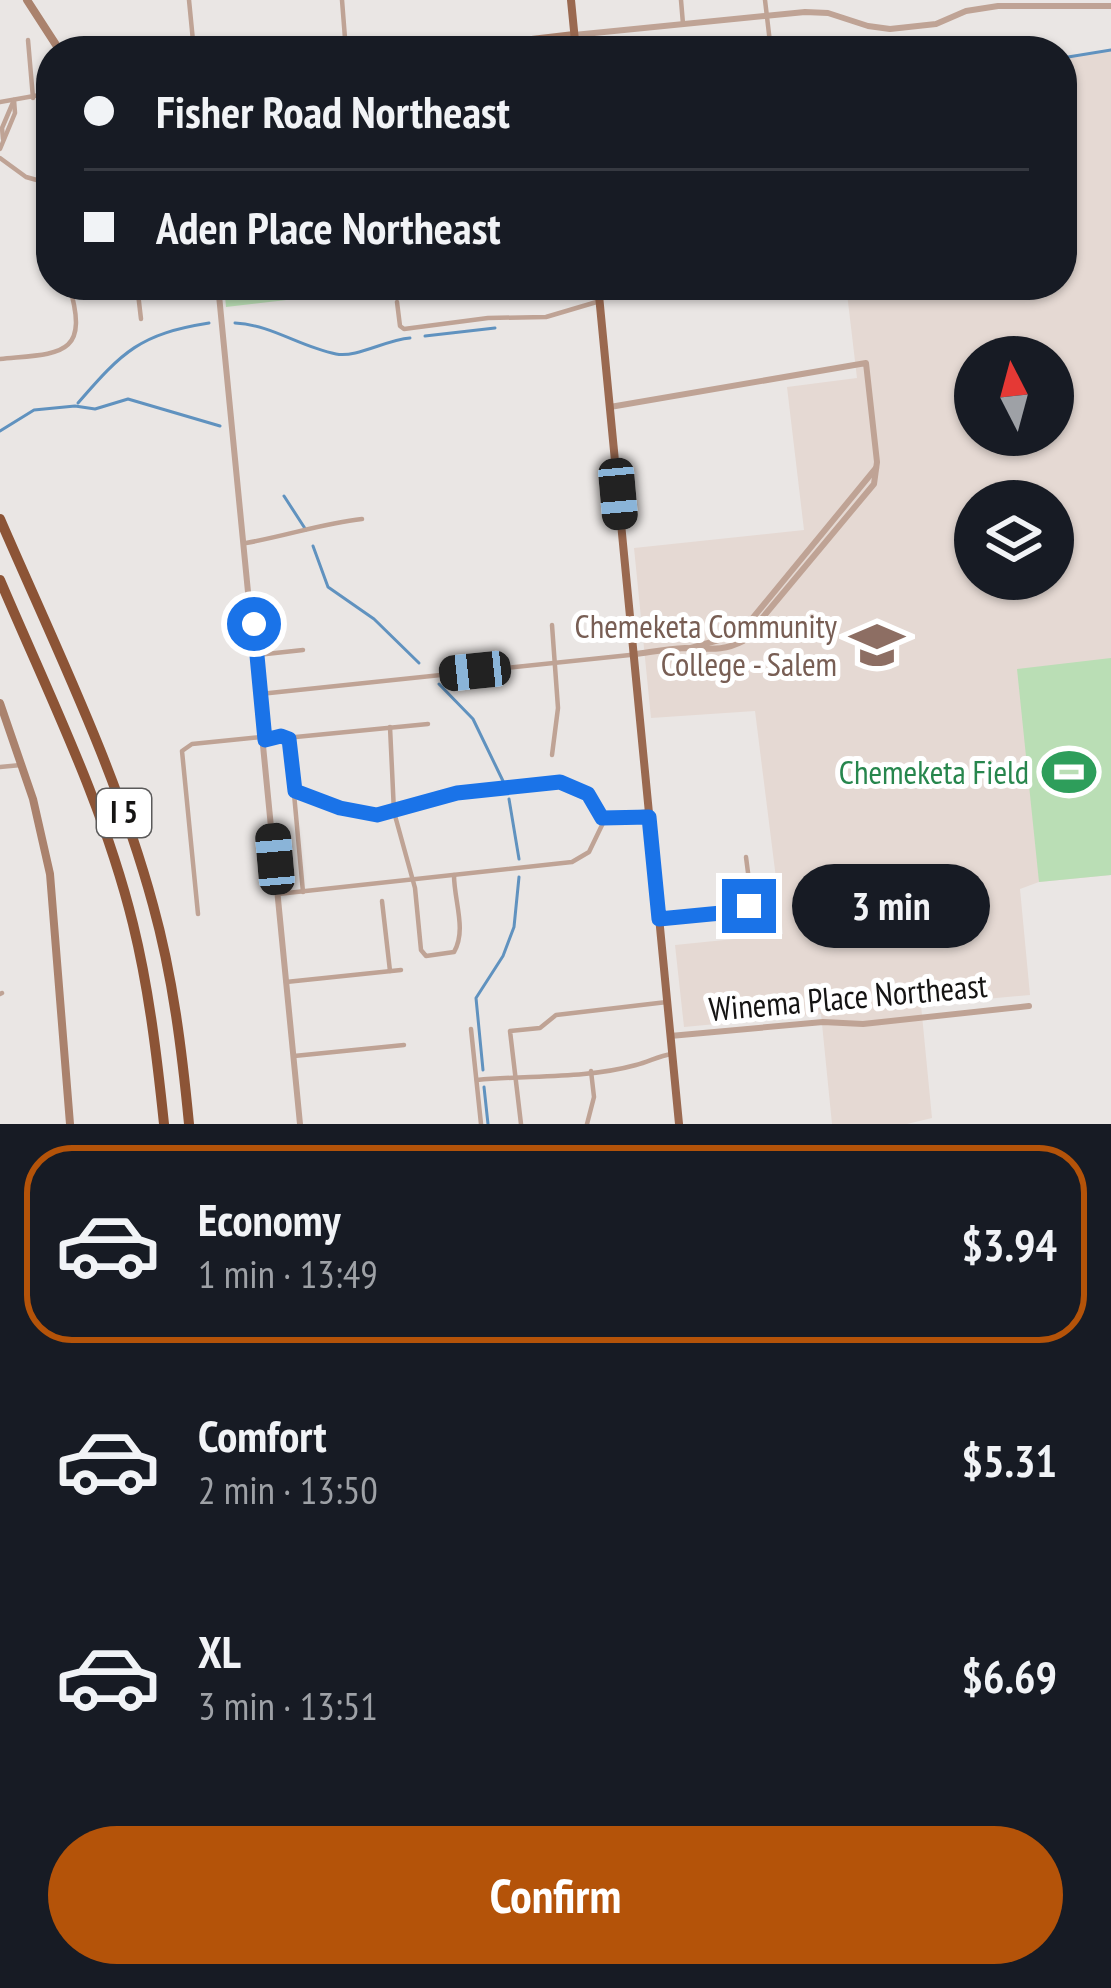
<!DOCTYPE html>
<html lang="en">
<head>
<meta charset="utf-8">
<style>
	:root { --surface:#171b24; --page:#20242c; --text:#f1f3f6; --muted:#9ea1a6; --line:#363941; --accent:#b45309 }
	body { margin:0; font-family:"PT Sans Narrow",sans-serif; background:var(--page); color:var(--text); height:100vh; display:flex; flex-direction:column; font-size:45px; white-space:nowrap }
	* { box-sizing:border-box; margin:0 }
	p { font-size:39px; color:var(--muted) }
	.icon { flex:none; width:66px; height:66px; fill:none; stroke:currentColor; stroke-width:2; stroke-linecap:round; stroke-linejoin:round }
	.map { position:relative; height:1124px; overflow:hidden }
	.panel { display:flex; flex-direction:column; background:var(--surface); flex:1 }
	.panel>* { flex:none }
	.hud { position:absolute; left:36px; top:36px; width:1041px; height:264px; border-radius:48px; box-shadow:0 3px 9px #0004; display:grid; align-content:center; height:264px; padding:0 48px; background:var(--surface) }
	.needle { width:78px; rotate:354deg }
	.fabs { position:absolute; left:954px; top:336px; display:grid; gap:24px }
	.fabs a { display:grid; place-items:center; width:120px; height:120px; border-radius:50%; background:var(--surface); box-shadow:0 3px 9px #0004; font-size:60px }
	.end { position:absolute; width:54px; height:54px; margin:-27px; border:15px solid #1a73e8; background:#fff; box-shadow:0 0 0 6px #fff }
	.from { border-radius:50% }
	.bubble { position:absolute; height:84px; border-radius:42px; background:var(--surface); box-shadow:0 3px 9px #0004; font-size:39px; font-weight:700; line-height:84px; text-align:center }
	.car { position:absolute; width:36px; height:72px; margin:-36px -18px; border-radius:15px; box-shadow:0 0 9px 3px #0007; background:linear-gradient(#222 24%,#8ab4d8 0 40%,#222 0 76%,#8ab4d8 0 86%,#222 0) }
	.hud b { display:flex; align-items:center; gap:42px; height:114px; font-size:45px }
	.hud b+b { border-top:3px solid var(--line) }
	.hud i { width:30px; height:30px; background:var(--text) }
	ul { padding:21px 0 0; list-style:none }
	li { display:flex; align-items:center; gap:36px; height:198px; margin:0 24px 18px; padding:0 24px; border:6px solid transparent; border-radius:48px }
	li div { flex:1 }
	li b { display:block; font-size:45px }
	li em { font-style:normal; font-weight:700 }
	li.on { border-color:var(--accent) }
	li>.icon { width:108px; height:108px; stroke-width:1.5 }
	.primary-button { display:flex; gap:24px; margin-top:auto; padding:24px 48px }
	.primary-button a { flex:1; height:138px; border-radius:72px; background:var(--accent); color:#fff; font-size:48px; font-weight:700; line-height:138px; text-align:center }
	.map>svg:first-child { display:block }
	.built { fill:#e5d9d3; fill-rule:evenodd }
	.green { fill:#badeb5 }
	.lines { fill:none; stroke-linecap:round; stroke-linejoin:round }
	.stream { stroke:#6092bf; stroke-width:3 }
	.minor { stroke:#bfa395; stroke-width:4.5 }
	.tertiary { stroke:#bfa395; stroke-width:6 }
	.secondary { stroke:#aa826d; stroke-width:8 }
	.primary { stroke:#9a6950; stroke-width:8 }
	.motorway { stroke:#8c5436; stroke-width:10 }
	.route { stroke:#1a73e8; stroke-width:15 }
	.labels { text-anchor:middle; stroke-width:10; stroke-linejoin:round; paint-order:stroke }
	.shield { fill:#fff; stroke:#5b5a5a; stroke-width:3 }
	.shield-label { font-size:30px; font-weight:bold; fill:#151413 }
	.education-label { font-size:33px; fill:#785e54; stroke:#fff; text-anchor:end }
	.leisure-label { font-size:33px; fill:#27864d; stroke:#fff; text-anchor:end }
	.street-label { font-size:33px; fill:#151413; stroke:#fff }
</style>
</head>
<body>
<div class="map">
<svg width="1111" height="1124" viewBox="0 0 1111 1124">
	<rect width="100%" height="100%" fill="#eae6e4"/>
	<path class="built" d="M1111 51V875L1039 882 1020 889 1030 995 921 1005 932 1118 907 1124H832L821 1014 684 1027 675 945 783 934 755 711 651 718 634 548 804 530 787 387 857 378 846 285H1062V56ZM975 357H1053V435H975ZM975 501H1053V579H975Z"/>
	<g class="green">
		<path d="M224 285H373V290L226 307Z"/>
		<path d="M1111 658V875L1039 882 1017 669Z"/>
	</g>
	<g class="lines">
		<g class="stream">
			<path d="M1062 58 1111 50"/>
			<path d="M612 286 613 285"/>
			<path d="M235 323C272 325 300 347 336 354 357 358 385 340 410 338"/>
			<path d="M425 336 495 328"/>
			<path d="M78 403C123 351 140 334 209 323"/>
			<path d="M0 431 34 410 75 406 95 409 128 399 220 426"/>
			<path d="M284 496 306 530"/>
			<path d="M313 546 328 587 374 619 419 663"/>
			<path d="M439 684 473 719 503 781"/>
			<path d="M509 799 519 859"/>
			<path d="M483 1070 476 998 503 956 514 927 519 877"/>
			<path d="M484 1087 488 1124"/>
		</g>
		<g class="minor">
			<path d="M189 0 194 51"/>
			<path d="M342 0 346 51"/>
			<path d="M681 0 683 24"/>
			<path d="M765 0 771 51"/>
			<path d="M28 40 33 98"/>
			<path d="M0 102 51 93"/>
			<path d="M3 139 2 128 14 100"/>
			<path d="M0 149 15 113 14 100"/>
			<path d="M0 158 26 177 51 184"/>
			<path d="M137 285 141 319"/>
			<path d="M91 289 132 285"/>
			<path d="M397 302 400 326 404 329 488 318 546 317 600 301"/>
			<path d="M0 359C59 353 91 358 69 285"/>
			<path d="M246 543C286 536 324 523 362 519"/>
			<path d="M257 655 303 650"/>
			<path d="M260 694 630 655"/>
			<path d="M390 727 394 812 415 888 421 950 426 956 454 952C467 930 454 901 454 875"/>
			<path d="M289 739 303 892"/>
			<path d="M265 740 428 724"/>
			<path d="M552 755 558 708 552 625"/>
			<path d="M0 767 21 765"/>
			<path d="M602 818 649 817"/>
			<path d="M602 818 649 811"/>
			<path d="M278 894 572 862 589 852 603 823 594 800 569 783 457 793 377 815 340 808 295 791"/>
			<path d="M382 901 390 971"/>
			<path d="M198 914 182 751 192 744 261 737"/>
			<path d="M659 919 747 909 751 896 746 857"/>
			<path d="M286 982 401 970"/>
			<path d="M0 994 2 993"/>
			<path d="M471 1029 481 1124"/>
			<path d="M294 1056 404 1045"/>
			<path d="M477 1080C529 1075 585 1079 636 1065 649 1062 658 1056 672 1054"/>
			<path d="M521 1124 510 1031 540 1028 556 1015 667 1002"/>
			<path d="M587 1124 594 1097 591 1071"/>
		</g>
		<g class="tertiary">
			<path d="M574 35 805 12 828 13 868 26 890 29 936 24 966 11 998 6H1111"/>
			<path d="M218 285 300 1124"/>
			<path d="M610 407 866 363 877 462 874 484 743 641C722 652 707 648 685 648 668 649 651 652 635 654"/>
			<path d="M691 648 729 637 747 625 876 468"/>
			<path d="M670 1036 823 1022 863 1024 1029 1006"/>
		</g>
		<g class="secondary">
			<path d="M27 0 60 51"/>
			<path d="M440 51 574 35"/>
			<path d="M0 703 33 799 50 874 70 1124"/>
		</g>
		<g class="primary">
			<path d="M571 0 576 51"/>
			<path d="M598 285 679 1124"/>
		</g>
		<g class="motorway">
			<path d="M0 519C55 646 117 772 153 905 173 977 182 1051 189 1124"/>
			<path d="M0 580C48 693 104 805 133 924 149 989 157 1057 164 1124"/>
		</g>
	</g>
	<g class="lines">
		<path class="route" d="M254 624 265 740 281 736 289 739 295 791 340 808 377 815 457 793 560 782 588 794 602 818 649 817 659 919 742 911 749 906"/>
	</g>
	<defs>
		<symbol id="university-bare" viewBox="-9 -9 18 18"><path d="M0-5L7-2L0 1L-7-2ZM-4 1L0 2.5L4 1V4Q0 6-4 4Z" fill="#8d6e63" stroke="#fff" stroke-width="2.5" paint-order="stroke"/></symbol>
		<symbol id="stadium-bare" viewBox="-9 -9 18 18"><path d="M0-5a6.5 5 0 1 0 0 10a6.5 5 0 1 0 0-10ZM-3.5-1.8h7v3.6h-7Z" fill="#2e9e5b" stroke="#fff" stroke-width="2.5" paint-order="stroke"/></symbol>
	</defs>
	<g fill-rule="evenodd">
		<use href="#university-bare" x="839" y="607" width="76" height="76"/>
		<use href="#stadium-bare" x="1031" y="734" width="76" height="76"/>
	</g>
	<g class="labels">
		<rect class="shield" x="97" y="789" width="54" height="48" rx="9"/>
		<g class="shield-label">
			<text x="124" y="823">I 5</text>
		</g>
		<g class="education-label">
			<text x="837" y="638">Chemeketa Community<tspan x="837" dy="38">College - Salem</tspan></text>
		</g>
		<g class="leisure-label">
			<text x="1029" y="784">Chemeketa Field</text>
		</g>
		<g class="street-label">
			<text transform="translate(848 997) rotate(-5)" y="12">Winema Place Northeast</text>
		</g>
	</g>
</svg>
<div class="fabs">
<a><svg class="needle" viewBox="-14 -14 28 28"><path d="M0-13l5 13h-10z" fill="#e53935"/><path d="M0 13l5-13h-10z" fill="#9ea1a6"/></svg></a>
<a><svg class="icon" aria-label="layers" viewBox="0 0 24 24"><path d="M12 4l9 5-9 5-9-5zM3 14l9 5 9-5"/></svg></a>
</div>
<i class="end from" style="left:254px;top:624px"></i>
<i class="end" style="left:749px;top:906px"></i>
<div class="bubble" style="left:792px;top:864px;width:198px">3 min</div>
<i class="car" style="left:618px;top:494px;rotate:175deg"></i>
<i class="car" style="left:475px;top:671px;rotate:264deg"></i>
<i class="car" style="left:275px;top:859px;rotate:355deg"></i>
<div class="hud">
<b><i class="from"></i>Fisher Road Northeast</b>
<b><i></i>Aden Place Northeast</b>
</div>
</div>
<section class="panel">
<ul>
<li class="on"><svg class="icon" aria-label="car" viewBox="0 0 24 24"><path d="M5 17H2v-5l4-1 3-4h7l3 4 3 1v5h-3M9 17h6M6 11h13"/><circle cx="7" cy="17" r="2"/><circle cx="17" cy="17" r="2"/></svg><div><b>Economy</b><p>1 min · 13:49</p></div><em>$3.94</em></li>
<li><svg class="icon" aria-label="car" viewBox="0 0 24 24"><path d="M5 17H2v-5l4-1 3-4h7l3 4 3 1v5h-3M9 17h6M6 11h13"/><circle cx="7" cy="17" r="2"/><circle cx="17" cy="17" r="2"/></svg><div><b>Comfort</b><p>2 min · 13:50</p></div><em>$5.31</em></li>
<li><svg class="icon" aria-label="car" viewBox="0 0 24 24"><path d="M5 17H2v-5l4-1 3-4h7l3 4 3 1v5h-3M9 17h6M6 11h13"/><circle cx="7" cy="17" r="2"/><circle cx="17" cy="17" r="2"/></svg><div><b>XL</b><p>3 min · 13:51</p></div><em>$6.69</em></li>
</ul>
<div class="primary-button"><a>Confirm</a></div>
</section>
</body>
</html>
